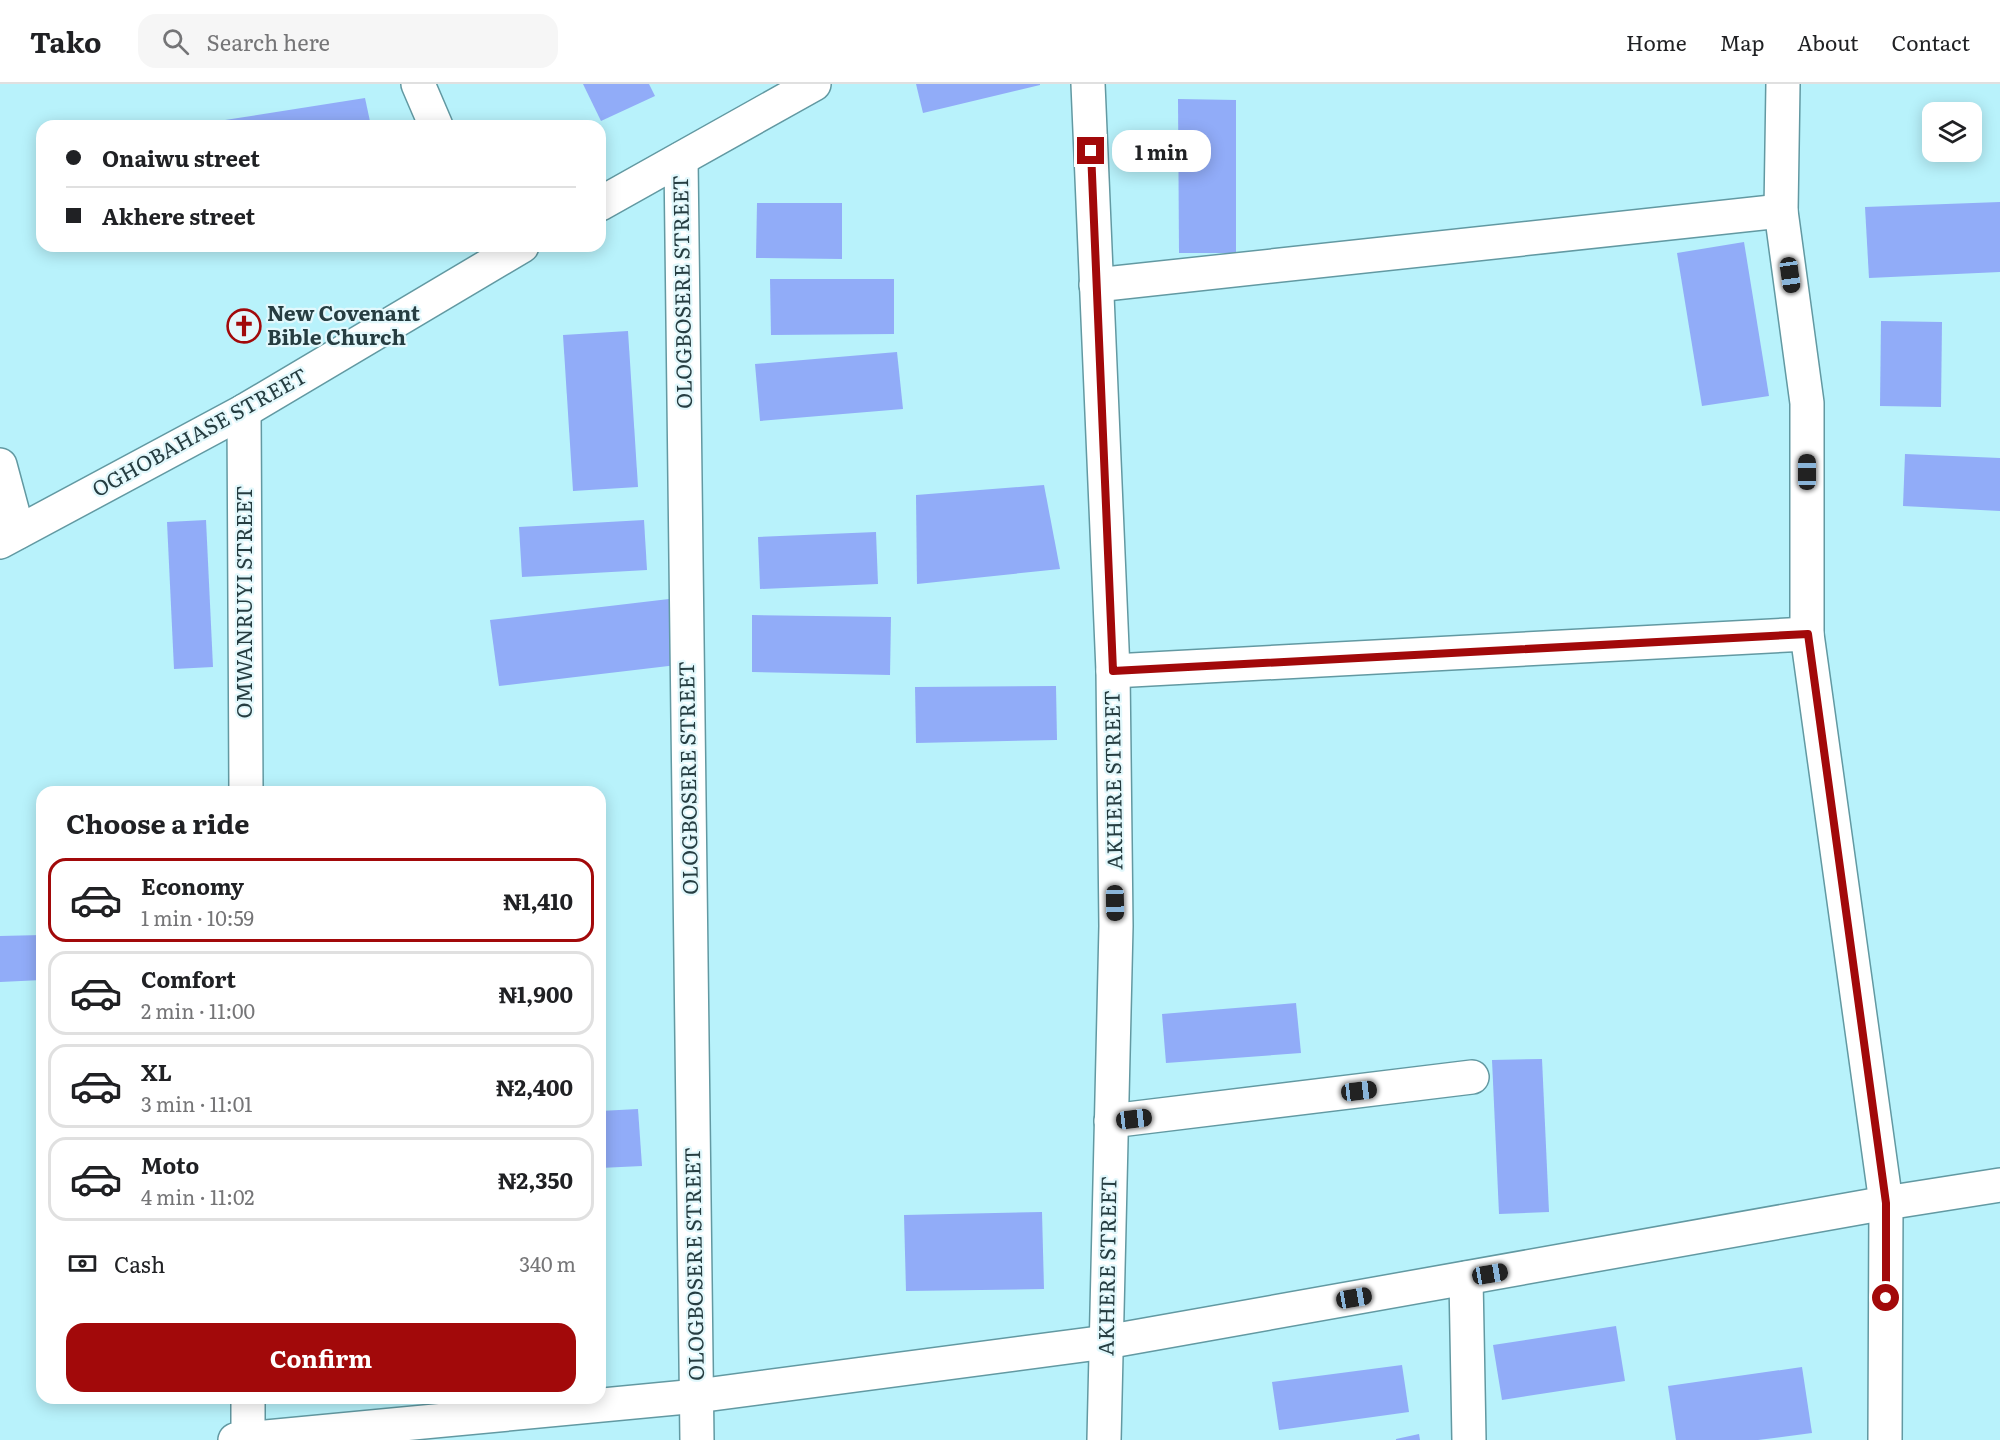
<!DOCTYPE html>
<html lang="en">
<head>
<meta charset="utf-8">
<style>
	:root { --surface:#fff; --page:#f6f6f6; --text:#202124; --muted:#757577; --line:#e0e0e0; --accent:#a2090a }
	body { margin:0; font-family:Literata,serif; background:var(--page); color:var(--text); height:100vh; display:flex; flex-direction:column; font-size:22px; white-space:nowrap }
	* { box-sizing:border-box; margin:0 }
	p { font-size:20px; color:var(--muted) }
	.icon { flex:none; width:33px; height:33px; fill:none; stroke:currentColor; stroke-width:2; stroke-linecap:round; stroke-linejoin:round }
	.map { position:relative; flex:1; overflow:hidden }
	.details { position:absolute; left:36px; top:702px; width:570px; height:618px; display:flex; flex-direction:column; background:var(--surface); border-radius:18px; box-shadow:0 3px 15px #0003 }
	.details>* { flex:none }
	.guide { position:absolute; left:36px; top:36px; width:570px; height:132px; border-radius:18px; box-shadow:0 3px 15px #0003; display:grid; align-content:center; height:132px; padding:0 30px; background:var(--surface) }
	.controls { position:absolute; left:1922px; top:18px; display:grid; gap:12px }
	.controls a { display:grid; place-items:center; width:60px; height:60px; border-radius:12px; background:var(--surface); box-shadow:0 3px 15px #0003; font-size:30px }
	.end { position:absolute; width:27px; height:27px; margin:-14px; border:8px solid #a2090a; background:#fff; box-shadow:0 0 0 3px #fff }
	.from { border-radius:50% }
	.bubble { position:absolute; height:42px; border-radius:18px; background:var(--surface); box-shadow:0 3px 15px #0003; font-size:20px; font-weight:700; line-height:42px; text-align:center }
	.car { position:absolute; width:18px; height:36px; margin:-18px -9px; border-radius:8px; box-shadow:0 0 4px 2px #0007; background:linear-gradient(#222 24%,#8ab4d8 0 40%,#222 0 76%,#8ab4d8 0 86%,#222 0) }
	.guide b { display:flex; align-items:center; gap:21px; height:57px; font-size:22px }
	.guide b+b { border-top:2px solid var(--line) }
	.guide i { width:15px; height:15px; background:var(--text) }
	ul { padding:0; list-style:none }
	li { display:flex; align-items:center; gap:18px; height:84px; margin:0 12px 9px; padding:0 18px; border:3px solid var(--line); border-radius:18px }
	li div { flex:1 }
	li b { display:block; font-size:22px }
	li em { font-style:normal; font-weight:700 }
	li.active { border-color:var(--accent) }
	li>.icon { width:54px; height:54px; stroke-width:1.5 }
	h2 { padding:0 30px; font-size:27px; line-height:72px }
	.pay { display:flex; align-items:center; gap:15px; height:66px; padding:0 30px; font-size:22px }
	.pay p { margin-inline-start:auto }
	.primary-button { display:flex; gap:12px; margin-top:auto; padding:12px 30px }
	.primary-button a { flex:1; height:69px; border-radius:18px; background:var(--accent); color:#fff; font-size:24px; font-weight:700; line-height:69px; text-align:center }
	header { display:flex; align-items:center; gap:36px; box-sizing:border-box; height:84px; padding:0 30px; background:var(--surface); border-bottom:2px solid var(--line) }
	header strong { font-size:28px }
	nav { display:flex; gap:33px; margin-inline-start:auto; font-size:21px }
	.search { width:420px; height:54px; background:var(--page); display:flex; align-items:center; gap:15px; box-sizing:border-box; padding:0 21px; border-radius:18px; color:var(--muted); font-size:22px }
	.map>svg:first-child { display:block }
	.building { fill:#91acf8 }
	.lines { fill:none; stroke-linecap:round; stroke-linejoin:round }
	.street-casing { stroke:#6299a2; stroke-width:36 }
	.street { stroke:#fff; stroke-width:33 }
	.route { stroke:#a2090a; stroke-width:8 }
	.labels { text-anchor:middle; stroke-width:4.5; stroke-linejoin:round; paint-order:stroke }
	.street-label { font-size:21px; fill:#263d41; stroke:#e2f8fc }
	.poi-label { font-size:21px; font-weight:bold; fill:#263d41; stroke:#e2f8fc; text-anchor:start }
</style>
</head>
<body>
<header>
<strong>Tako</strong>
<div class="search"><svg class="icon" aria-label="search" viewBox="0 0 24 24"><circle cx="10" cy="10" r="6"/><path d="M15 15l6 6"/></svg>Search here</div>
<nav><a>Home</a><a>Map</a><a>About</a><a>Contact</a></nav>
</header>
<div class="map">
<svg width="2000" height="1356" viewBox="0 0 2000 1356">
	<rect width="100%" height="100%" fill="#b8f2fb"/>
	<g class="building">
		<path d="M583 0H649L655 12 601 37Z"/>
		<path d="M916 0H1040V1L923 29Z"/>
		<path d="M365 14 371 42H226L225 36Z"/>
		<path d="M1178 15 1236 16V169H1179Z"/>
		<path d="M2000 118V188L1869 194 1865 123Z"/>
		<path d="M757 119H842V175L756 174Z"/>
		<path d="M1744 158 1769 312 1702 322 1677 169Z"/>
		<path d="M770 195H894V250L771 251Z"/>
		<path d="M1881 237 1942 238 1941 323 1880 322Z"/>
		<path d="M628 247 638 403 573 407 563 251Z"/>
		<path d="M897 268 903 325 760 337 755 280Z"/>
		<path d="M1905 370 2000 374V427L1903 422Z"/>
		<path d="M1044 401 1060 485 917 500 916 411Z"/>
		<path d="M206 436 213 583 174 585 167 438Z"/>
		<path d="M644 436 647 486 522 493 519 443Z"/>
		<path d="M876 448 878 500 760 505 758 453Z"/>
		<path d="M669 515 677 581 499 602 490 536Z"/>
		<path d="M752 531 891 533 890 591 752 588Z"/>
		<path d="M1056 602 1057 656 916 659 915 603Z"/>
		<path d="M42 851V896L0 898V852Z"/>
		<path d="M1296 919 1301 969 1166 979 1162 930Z"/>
		<path d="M1542 975 1549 1128 1499 1130 1492 976Z"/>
		<path d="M638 1025 642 1082 600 1084V1027Z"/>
		<path d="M1042 1128 1044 1205 906 1207 904 1131Z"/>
		<path d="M1616 1242 1625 1297 1502 1316 1493 1261Z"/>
		<path d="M1402 1281 1409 1328 1279 1346 1272 1298Z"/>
		<path d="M1802 1283 1812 1349 1758 1356H1676L1668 1302Z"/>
		<path d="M1419 1350 1420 1356H1396V1355Z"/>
	</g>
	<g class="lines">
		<defs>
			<g id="street">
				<path d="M418 0 436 42"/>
				<path d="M1088 0 1113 587 1116 842 1104 1356"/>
				<path d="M1783 0 1781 127 1807 319V550L1886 1119 1885 1356"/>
				<path d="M681 75 697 1356"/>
				<path d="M600 120 814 0"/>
				<path d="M1096 201 1781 127"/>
				<path d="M244 327 246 708"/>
				<path d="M0 381 18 448"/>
				<path d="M0 458 244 327 522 162"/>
				<path d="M1113 587 1807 550"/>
				<path d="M1111 1037 1472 993"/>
				<path d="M1466 1194 1469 1356"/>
				<path d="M248 1314V1356"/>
				<path d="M235 1356 697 1312 1106 1258 1886 1119 2000 1101"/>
			</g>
		</defs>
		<use href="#street" class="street-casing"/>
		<use href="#street" class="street"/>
	</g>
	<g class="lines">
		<path class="route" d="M1091 67 1113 587 1808 550 1886 1119V1214"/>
	</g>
	<defs>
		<symbol id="church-ring" viewBox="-11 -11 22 22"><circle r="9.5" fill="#e2f8fc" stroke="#a2090a" stroke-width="1.5"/><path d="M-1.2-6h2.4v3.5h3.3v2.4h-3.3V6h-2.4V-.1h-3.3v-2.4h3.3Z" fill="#a2090a"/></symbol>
	</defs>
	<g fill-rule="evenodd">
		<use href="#church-ring" x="225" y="223" width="38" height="38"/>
	</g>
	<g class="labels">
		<g class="street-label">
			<text transform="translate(683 208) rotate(-91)" y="7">OLOGBOSERE STREET</text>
			<text transform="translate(200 349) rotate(-29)" y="7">OGHOBAHASE STREET</text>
			<text transform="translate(245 518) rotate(-90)" y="7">OMWANRUYI STREET</text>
			<text transform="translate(689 694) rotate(-91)" y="7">OLOGBOSERE STREET</text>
			<text transform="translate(1114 696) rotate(-91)" y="7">AKHERE STREET</text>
			<text transform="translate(695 1180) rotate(-91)" y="7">OLOGBOSERE STREET</text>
			<text transform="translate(1108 1182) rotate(-89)" y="7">AKHERE STREET</text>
		</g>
		<g class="poi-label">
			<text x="267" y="237">New Covenant<tspan x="267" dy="24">Bible Church</tspan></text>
		</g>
	</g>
</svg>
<div class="controls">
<a><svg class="icon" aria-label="layers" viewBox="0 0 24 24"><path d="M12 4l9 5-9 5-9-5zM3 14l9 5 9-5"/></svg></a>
</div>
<i class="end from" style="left:1886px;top:1214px"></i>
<i class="end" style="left:1091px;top:67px"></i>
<div class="bubble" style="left:1112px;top:46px;width:99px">1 min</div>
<i class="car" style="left:1790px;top:191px;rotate:172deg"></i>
<i class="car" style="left:1807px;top:388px;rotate:0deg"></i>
<i class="car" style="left:1115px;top:819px;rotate:179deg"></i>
<i class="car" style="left:1359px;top:1007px;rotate:83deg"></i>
<i class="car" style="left:1134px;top:1035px;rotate:83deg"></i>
<i class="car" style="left:1490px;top:1190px;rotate:80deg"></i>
<i class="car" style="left:1354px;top:1214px;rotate:80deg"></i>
<div class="guide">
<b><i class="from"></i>Onaiwu street</b>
<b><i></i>Akhere street</b>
</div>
<section class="details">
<h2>Choose a ride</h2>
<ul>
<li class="active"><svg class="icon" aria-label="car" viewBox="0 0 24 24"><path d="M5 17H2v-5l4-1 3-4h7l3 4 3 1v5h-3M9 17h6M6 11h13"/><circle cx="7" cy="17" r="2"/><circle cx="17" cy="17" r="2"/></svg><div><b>Economy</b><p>1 min · 10:59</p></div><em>₦1,410</em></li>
<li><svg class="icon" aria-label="car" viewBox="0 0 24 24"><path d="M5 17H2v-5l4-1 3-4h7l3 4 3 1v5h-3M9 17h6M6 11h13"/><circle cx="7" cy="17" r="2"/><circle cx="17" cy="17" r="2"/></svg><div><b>Comfort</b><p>2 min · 11:00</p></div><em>₦1,900</em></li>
<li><svg class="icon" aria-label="car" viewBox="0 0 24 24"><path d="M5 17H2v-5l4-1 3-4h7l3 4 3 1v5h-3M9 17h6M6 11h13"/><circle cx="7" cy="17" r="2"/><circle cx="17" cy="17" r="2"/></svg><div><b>XL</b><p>3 min · 11:01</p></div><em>₦2,400</em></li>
<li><svg class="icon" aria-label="car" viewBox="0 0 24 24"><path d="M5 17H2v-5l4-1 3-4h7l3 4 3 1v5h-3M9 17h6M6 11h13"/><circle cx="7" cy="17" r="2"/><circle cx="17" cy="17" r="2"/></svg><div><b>Moto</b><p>4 min · 11:02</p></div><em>₦2,350</em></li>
</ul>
<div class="pay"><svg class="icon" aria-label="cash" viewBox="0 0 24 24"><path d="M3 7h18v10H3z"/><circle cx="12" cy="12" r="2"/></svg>Cash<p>340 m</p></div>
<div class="primary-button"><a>Confirm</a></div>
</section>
</div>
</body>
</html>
